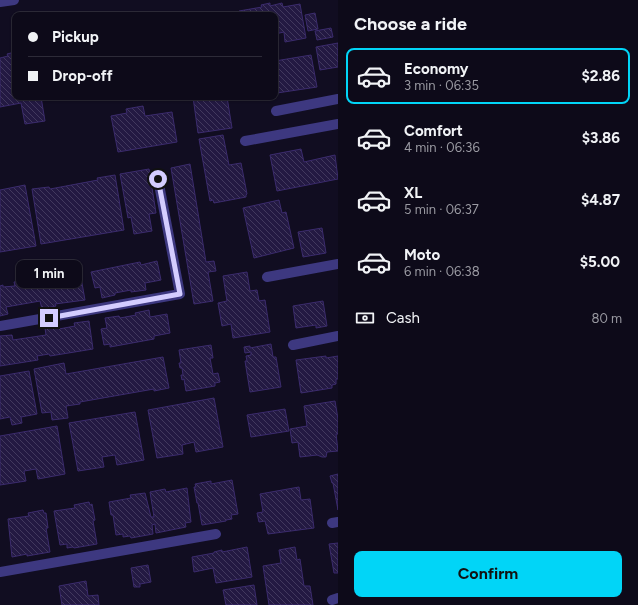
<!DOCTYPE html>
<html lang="en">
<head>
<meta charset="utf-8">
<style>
	:root { --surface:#0d0a19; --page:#161322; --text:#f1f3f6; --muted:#9a9aa2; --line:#2d2b38; --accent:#01d5f7 }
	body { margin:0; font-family:Figtree,sans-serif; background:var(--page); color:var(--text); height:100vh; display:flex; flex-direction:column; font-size:15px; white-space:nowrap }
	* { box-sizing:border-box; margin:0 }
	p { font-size:13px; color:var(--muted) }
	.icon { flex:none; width:22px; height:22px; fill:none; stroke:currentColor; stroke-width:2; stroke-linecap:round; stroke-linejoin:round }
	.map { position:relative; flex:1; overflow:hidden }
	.details { display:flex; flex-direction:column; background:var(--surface); width:300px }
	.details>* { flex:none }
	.top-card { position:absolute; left:12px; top:12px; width:266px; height:88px; border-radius:8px; box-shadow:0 1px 3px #0004,0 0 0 1px var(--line); display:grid; align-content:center; height:88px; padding:0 16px; background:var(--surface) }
	.end { position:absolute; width:18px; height:18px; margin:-9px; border:5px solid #d4cdff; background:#111; box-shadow:0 0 0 2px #111 }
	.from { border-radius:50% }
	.bubble { position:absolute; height:28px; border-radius:8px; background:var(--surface); box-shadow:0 1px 3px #0004,0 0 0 1px var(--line); font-size:13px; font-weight:700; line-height:28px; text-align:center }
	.top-card b { display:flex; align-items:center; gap:14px; height:38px; font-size:15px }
	.top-card b+b { border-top:1px solid var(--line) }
	.top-card i { width:10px; height:10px; background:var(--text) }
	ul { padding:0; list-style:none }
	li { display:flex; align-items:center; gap:12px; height:56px; margin:0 8px 6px; padding:0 8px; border:2px solid transparent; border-radius:8px }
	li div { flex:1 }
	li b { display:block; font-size:15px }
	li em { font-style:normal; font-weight:700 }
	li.selected { border-color:var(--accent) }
	li>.icon { width:36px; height:36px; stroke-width:1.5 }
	h2 { padding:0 16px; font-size:18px; line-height:48px }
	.pay { display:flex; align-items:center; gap:10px; height:44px; padding:0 16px; font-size:15px }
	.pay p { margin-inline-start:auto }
	.button { display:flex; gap:8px; margin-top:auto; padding:8px 16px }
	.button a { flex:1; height:46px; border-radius:8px; background:var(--accent); color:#111; font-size:16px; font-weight:700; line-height:46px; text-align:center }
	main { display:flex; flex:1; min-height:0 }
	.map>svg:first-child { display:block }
	.building { fill:url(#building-back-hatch); stroke:#3b2b6d }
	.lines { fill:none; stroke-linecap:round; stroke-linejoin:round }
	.minor { stroke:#3d3880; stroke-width:10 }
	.route { stroke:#d4cdff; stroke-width:5 }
</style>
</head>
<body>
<main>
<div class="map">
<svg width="338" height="605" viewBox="0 0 338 605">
	<defs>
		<pattern id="building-back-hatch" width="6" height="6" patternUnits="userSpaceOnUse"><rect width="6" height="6" fill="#231942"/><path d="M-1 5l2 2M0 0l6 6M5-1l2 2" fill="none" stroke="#42395e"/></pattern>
	</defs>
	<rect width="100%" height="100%" fill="#110d21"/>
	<g class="building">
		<path d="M270 3V6L282 3 283 7 300 4 306 38 285 42 284 32 275 34V15H239V11L262 7 261 5Z"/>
		<path d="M315 13 318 29 308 31 305 15Z"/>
		<path d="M331 28 333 37 317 40 315 31Z"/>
		<path d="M338 43V67L320 70 316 47Z"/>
		<path d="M15 52V97H41L45 121 25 124 21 103 0 107V58L8 56 7 54Z"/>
		<path d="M311 55 317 87 277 93 275 84V61Z"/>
		<path d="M193 97H227L232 128 198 133Z"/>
		<path d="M143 106 145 116 172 112 177 142 118 152 111 116 127 113 126 109Z"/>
		<path d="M223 135 229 165 241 163 247 194 246 195V197L214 203 213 200 210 201 199 139Z"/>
		<path d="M301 149 304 162 335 155 338 179 277 191 270 155Z"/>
		<path d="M190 164 206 262 214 261 216 271 208 272 213 301 194 304 171 168Z"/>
		<path d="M149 169 156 213 149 214 152 231 134 234 131 217 128 218 120 174Z"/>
		<path d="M115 175 124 230 41 244 32 189 49 187 50 189 98 180 97 178Z"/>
		<path d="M25 185 36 246 0 252V190Z"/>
		<path d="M279 200 282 213 286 212 294 248 254 258 243 208Z"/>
		<path d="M322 228 326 253 303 257 298 232Z"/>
		<path d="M157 261 161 280 145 283 146 290 131 292V290L115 293V295L102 298 100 287 95 288 91 272 140 262 141 265Z"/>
		<path d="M80 272 85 300 55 304 56 306 42 309 40 301 6 307 8 314 0 316V286L3 285V287L15 286 14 282 25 281 26 285 37 282V280Z"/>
		<path d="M247 272 250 291 257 290 259 301 265 300 270 332 233 338 231 324 222 326 218 303 227 301 223 276Z"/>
		<path d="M323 301 327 326 316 328V325L296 328 293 306Z"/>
		<path d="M149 310 150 317 167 314 170 333 154 336V339L110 347V344L104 345 101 329 107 328 105 318 119 316 120 318 136 315 135 313Z"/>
		<path d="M89 321 93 349 50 356 49 354 37 356 38 360 0 366V336L12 335 13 340 46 335 45 328 59 326V329L75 326 74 323Z"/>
		<path d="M271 344 273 357H276L281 387 250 392 245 361H247L246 356 251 355V352L245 353 244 347 250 346V348Z"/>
		<path d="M211 345 213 358H210L213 374 218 373 220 382 215 383V386L186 391 184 379 182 380 181 375H183L182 368H180L179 363H181L179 350Z"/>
		<path d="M326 356V358L338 356V379H336V384L332 385V388L301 393 296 360Z"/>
		<path d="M163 357 169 388 154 391V389L80 402V404L66 406 68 418 52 420 51 412 42 413 34 369 64 363 66 374Z"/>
		<path d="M29 371 37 414 21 417 22 423 12 425 10 417 0 419V376Z"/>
		<path d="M214 398 223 447 196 452 194 442 182 445 183 454 157 458 148 410Z"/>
		<path d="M335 401 338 419V434H336L338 451 327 452 326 457H322L317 455 300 457 298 442 292 443 290 429 307 426 304 406Z"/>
		<path d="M285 409 289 431 251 437 247 415Z"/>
		<path d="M135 412 144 460 117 465 115 455 102 457 104 467 78 471 69 423Z"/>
		<path d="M57 426 65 474 38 479 36 469 24 471 26 481 0 485V436Z"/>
		<path d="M338 474V510L333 483H332L330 476Z"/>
		<path d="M232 480 238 514 231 515 232 519 226 520V521L202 525 198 503H197L194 487H196L195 484 211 481V484Z"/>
		<path d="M299 487 301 500 310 499 314 528 268 534 265 521 259 522 257 513 263 512 260 494Z"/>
		<path d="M187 488 191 522 185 523 186 527 156 533 155 524 152 525 153 534 131 538 130 536 123 537V534L116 535 113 515H111L109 502 131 498 130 495 145 493 151 517H154L150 492 165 489 166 492Z"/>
		<path d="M89 502 90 505 92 504 95 520 93 521 97 544 74 548 73 547 67 548V544L60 545 54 511 75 508 74 505Z"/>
		<path d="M43 510 44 513H46L48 528H46L50 552 27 556V554L12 557 8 519 29 516 28 513Z"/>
		<path d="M338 543V573H334L329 544Z"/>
		<path d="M247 547 252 577 216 583 213 568 194 572 192 557 214 553V552L222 550V552Z"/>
		<path d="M295 547 297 560 300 559 304 586H310L313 605H269L263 566 281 563 279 550Z"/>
		<path d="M148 565 151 582 140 584V587H134L131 568Z"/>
		<path d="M86 581 88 596 98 595 99 605H62L59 586Z"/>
		<path d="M254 585 257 605H226L223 590Z"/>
	</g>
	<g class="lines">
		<g class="minor">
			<path d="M0 2 14 0"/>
			<path d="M276 111 338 99"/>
			<path d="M245 141 338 124"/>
			<path d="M267 277 338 264"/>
			<path d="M0 326 180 294 158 179"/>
			<path d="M293 345 338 336"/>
			<path d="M332 523 338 522"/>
			<path d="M0 572 216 534"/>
			<path d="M332 600 338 598"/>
		</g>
	</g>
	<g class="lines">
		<path class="route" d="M49 318 180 294 158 179"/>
	</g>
</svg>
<i class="end from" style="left:158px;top:179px"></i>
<i class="end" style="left:49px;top:318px"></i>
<div class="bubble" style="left:16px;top:260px;width:66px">1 min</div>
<div class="top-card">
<b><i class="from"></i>Pickup</b>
<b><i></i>Drop-off</b>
</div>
</div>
<section class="details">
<h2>Choose a ride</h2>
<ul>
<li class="selected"><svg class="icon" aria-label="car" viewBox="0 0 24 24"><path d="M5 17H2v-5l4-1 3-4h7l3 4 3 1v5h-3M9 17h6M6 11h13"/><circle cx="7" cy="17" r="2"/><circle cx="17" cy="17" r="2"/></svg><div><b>Economy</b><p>3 min · 06:35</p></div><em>$2.86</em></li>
<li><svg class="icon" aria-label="car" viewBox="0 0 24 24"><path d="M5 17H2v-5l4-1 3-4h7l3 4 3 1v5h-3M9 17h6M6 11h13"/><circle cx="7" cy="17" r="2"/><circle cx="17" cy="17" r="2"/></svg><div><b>Comfort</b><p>4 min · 06:36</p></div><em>$3.86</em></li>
<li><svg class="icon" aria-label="car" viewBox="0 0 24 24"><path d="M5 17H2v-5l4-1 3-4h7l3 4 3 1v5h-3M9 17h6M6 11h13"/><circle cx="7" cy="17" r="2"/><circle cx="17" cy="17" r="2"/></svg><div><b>XL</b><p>5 min · 06:37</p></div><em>$4.87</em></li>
<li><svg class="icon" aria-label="car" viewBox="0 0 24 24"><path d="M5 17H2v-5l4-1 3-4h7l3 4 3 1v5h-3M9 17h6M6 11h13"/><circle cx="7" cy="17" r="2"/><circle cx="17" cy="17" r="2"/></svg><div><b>Moto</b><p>6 min · 06:38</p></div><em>$5.00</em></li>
</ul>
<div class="pay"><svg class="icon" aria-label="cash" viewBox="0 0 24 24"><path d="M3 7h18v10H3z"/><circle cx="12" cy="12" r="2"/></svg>Cash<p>80 m</p></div>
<div class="button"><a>Confirm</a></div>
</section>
</main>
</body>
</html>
